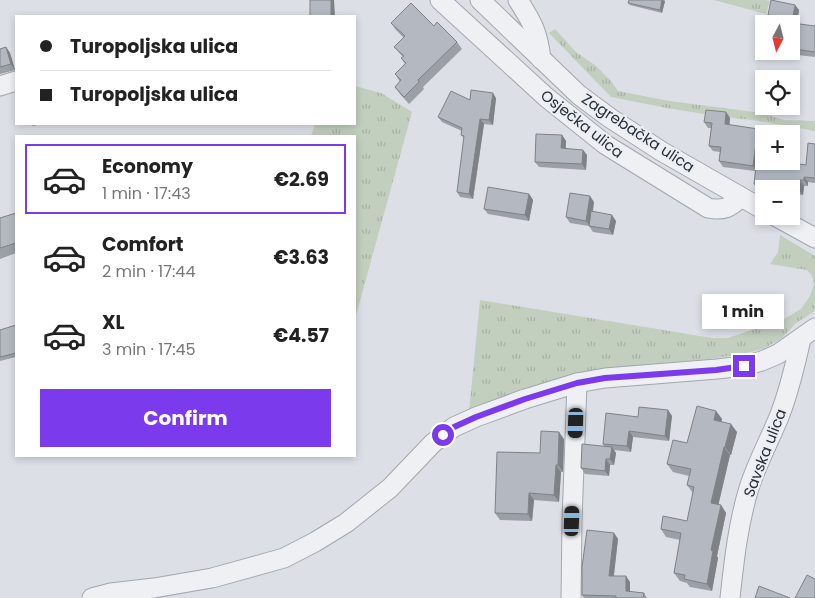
<!DOCTYPE html>
<html lang="en">
<head>
<meta charset="utf-8">
<style>
	:root { --surface:#fff; --page:#f2f2f2; --text:#222; --muted:#767676; --line:#e0e0e0; --accent:#7c3aed }
	body { margin:0; font-family:Poppins,sans-serif; background:var(--page); color:var(--text); height:100vh; display:flex; flex-direction:column; font-size:19px; white-space:nowrap }
	* { box-sizing:border-box; margin:0 }
	p { font-size:16px; color:var(--muted) }
	.icon { flex:none; width:28px; height:28px; fill:none; stroke:currentColor; stroke-width:2; stroke-linecap:round; stroke-linejoin:round }
	.map { position:relative; flex:1; overflow:hidden }
	.sheet { position:absolute; left:15px; top:135px; width:341px; height:322px; display:flex; flex-direction:column; background:var(--surface); border-radius:0px; box-shadow:0 2px 8px #0003 }
	.sheet>* { flex:none }
	.top-card { position:absolute; left:15px; top:15px; width:341px; height:110px; border-radius:0px; box-shadow:0 2px 8px #0003; display:grid; align-content:center; height:110px; padding:0 25px; background:var(--surface) }
	.needle { width:32px; rotate:187deg }
	.tools { position:absolute; left:755px; top:15px; display:grid; gap:10px }
	.tools a { display:grid; place-items:center; width:45px; height:45px; border-radius:0px; background:var(--surface); box-shadow:0 2px 8px #0003; font-size:25px }
	.end { position:absolute; width:22px; height:22px; margin:-11px; border:6px solid #7c3aed; background:#fff; box-shadow:0 0 0 2px #fff }
	.from { border-radius:50% }
	.bubble { position:absolute; height:35px; border-radius:0px; background:var(--surface); box-shadow:0 2px 8px #0003; font-size:16px; font-weight:700; line-height:35px; text-align:center }
	.car { position:absolute; width:15px; height:30px; margin:-15px -8px; border-radius:6px; box-shadow:0 0 4px 1px #0007; background:linear-gradient(#222 24%,#8ab4d8 0 40%,#222 0 76%,#8ab4d8 0 86%,#222 0) }
	.top-card b { display:flex; align-items:center; gap:18px; height:48px; font-size:19px }
	.top-card b+b { border-top:1px solid var(--line) }
	.top-card i { width:12px; height:12px; background:var(--text) }
	ul { padding:9px 0 0; list-style:none }
	li { display:flex; align-items:center; gap:15px; height:70px; margin:0 10px 8px; padding:0 15px; border:2px solid transparent; border-radius:0px }
	li div { flex:1 }
	li b { display:block; font-size:19px }
	li em { font-style:normal; font-weight:700 }
	li.selected { border-color:var(--accent) }
	li>.icon { width:45px; height:45px; stroke-width:1.5 }
	.button { display:flex; gap:10px; margin-top:auto; padding:10px 25px }
	.button a { flex:1; height:58px; border-radius:0px; background:var(--accent); color:#fff; font-size:20px; font-weight:700; line-height:58px; text-align:center }
	.map>svg:first-child { display:block }
	.grass { fill:url(#grass-tufts) }
	.lines { fill:none; stroke-linecap:round; stroke-linejoin:round }
	.minor-casing { stroke:#a2a6ae; stroke-width:21 }
	.minor { stroke:#eff0f4; stroke-width:19 }
	.wall { fill:#9b9fa6 }
	.shaded-wall { fill:#7e8287 }
	.building { fill:#b4b9c1; stroke:#7e8287 }
	.route { stroke:#7c3aed; stroke-width:6 }
	.labels { text-anchor:middle; stroke-width:4.5; stroke-linejoin:round; paint-order:stroke }
	.street-label { font-size:15px; fill:#282e39; stroke:#ebeef3 }
</style>
</head>
<body>
<div class="map">
<svg width="815" height="598" viewBox="0 0 815 598">
	<defs>
		<pattern id="grass-tufts" width="24" height="20" patternUnits="userSpaceOnUse" patternTransform="scale(1.25)"><rect width="24" height="20" fill="#c2cebe"/><path d="M3 7l-1-3M5 7V3M7 7l1-3M15 17l-1-3M17 17v-4M19 17l1-3" fill="none" stroke="#a7b1a4"/></pattern>
	</defs>
	<rect width="100%" height="100%" fill="#dcdfe5"/>
	<g class="grass">
		<path d="M714 0H765L770 1 766 14Z"/>
		<path d="M555 29 576 52 596 66 611 81 618 91 669 101 762 113 784 120 815 121V131L759 121 710 115 667 108 611 97 549 33Z"/>
		<path d="M355 86 381 93 412 112 355 319V136H311L315 124H355Z"/>
		<path d="M780 235 815 256V311L796 323 781 339 763 349 742 354 709 359 603 369 469 412 480 300 712 338H728L784 319 801 309 810 296 814 284 812 276 807 270 770 264 778 252Z"/>
	</g>
	<g class="lines">
		<defs>
			<g id="minor">
				<path d="M440 0 546 97 606 145 708 208C723 211 730 208 741 197"/>
				<path d="M480 0 579 95 610 118 661 151 764 210"/>
				<path d="M518 0C532 22 538 32 541 59"/>
				<path d="M0 86 16 81"/>
				<path d="M775 216 815 238"/>
				<path d="M92 598 111 593 154 588 212 578 284 558 315 542 346 523 390 488 433 443 454 427 476 417 525 399 577 383 605 378 717 369 744 366 762 361 778 354 815 328"/>
				<path d="M571 598 572 521 577 383"/>
				<path d="M730 598C734 561 738 524 749 488 757 463 769 441 779 417 789 392 795 366 801 339"/>
			</g>
		</defs>
		<use href="#minor" class="minor-casing"/>
		<use href="#minor" class="minor"/>
	</g>
	<g class="wall">
		<path d="M629 0H664L665 1 662 13 630 5 628 3Z"/>
		<path d="M795 5 799 10 797 24 815 26V57L798 55 794 49 795 44 791 43V24L772 21 768 15Z"/>
		<path d="M391 23 434 26 457 42 462 49 423 87 424 89 409 104 400 94 395 87 400 82 395 74 405 64 401 58 403 57 394 47 404 38 396 30Z"/>
		<path d="M6 47 10 53 15 70 0 74V49Z"/>
		<path d="M496 98 493 125 484 124 473 199 460 197 457 192 464 138 461 135 462 131 442 122 438 117 470 100Z"/>
		<path d="M726 112 730 118 729 125 762 135 759 159 806 165 815 144V183L808 182V186H804L803 195 791 194V189H764V191L758 190 754 184 755 171 723 167 719 161 720 152 713 151 709 146 711 128H708L704 122Z"/>
		<path d="M31 124H40L33 126Z"/>
		<path d="M562 135 566 141V149L583 150 587 155 586 170 539 167 535 162Z"/>
		<path d="M529 194 533 200 529 221 488 214 484 209Z"/>
		<path d="M594 202 593 212 616 221 613 235 593 232 589 226 570 223 566 217Z"/>
		<path d="M16 213V253L0 259V218Z"/>
		<path d="M16 325V357L0 361V330Z"/>
		<path d="M668 410 672 416 669 441 633 437 631 452 614 450 616 453 614 465H610L609 476 585 474 581 468 604 446 603 444 638 417Z"/>
		<path d="M716 411 722 419 721 422 737 432 731 455H730L718 505H721L726 513 717 556 718 558 712 591 690 587 687 583 680 581 674 573 680 540 666 537 661 529 687 521 693 493 687 485 689 476 673 472 667 464 687 443Z"/>
		<path d="M564 439 563 472H561L559 502 534 500 532 521 500 520 495 513 540 453Z"/>
		<path d="M614 533 618 539 614 576 630 582V592L644 593 647 598H584L582 595Z"/>
	</g>
	<g class="shaded-wall">
		<path d="M331 0H334L335 16H331Z"/>
		<path d="M662 0 665 1 662 13 660 10Z"/>
		<path d="M795 5 799 10 796 29 792 23Z"/>
		<path d="M6 47 10 53 15 70 11 64Z"/>
		<path d="M493 93 496 98 493 125 489 120Z"/>
		<path d="M726 112 730 118 729 130 725 124Z"/>
		<path d="M480 119 484 124 473 199 469 194Z"/>
		<path d="M758 129 762 135 757 172 753 166Z"/>
		<path d="M562 135 566 141 565 154 561 148Z"/>
		<path d="M583 150 587 155 586 170 582 164Z"/>
		<path d="M804 177 808 182V186L804 180Z"/>
		<path d="M800 180 804 186 803 195 799 190Z"/>
		<path d="M529 194 533 200 529 221 525 215Z"/>
		<path d="M590 196 594 202 590 226 586 221Z"/>
		<path d="M612 215 616 221 613 235 609 229Z"/>
		<path d="M668 410 672 416 669 441 665 436Z"/>
		<path d="M716 411 722 419 720 428 714 420Z"/>
		<path d="M731 424 737 432 731 455 725 447Z"/>
		<path d="M629 431 633 437 631 452 627 446Z"/>
		<path d="M559 432 564 439 563 472 558 465Z"/>
		<path d="M612 447 616 453 614 465 610 459Z"/>
		<path d="M724 447 730 455 717 511 711 503Z"/>
		<path d="M606 459 610 465 609 476 605 471Z"/>
		<path d="M556 465 561 472 559 502 554 495Z"/>
		<path d="M529 493 534 500 532 521 528 514Z"/>
		<path d="M721 505 726 513 717 556 718 558 712 591 707 584 711 550Z"/>
		<path d="M614 533 618 539 613 581 609 576Z"/>
		<path d="M626 576 630 582V597L626 591Z"/>
	</g>
	<g class="building">
		<rect x="310" y="0" width="21" height="16"/>
		<path d="M629 0H662L660 10 628 3Z"/>
		<path d="M771 0 795 5 792 23 815 26V52L794 49 795 41H793V38H791V24H774L776 16 768 15Z"/>
		<path d="M411 3 434 26 437 22 457 42 418 80 419 82 404 97 395 87 401 80 395 74 406 63 401 58 404 56 394 47 405 36 391 23Z"/>
		<path d="M6 47 11 64 0 67V49Z"/>
		<path d="M471 90 493 93 489 120 480 119 469 194 457 192 464 136 461 135 462 128 438 117 451 91 470 100Z"/>
		<path d="M706 110 726 112 725 124 758 129 753 166 719 161 721 147 709 146 712 123 704 122Z"/>
		<path d="M536 134 562 135 561 148 583 150 582 164 535 162Z"/>
		<path d="M808 143 815 144V178L804 177V180H800L799 190 754 184 757 159 764 160V161H778L806 165Z"/>
		<path d="M488 187 529 194 525 215 484 209Z"/>
		<path d="M570 193 590 196 586 221 566 217Z"/>
		<path d="M591 211 612 215 609 229 589 226Z"/>
		<path d="M16 213V243L0 248V218Z"/>
		<path d="M16 325V353L0 357V330Z"/>
		<path d="M697 406 716 411 714 420 731 424 725 447H724L711 503 721 505 711 550 713 551 707 584 684 579 685 575 674 573 681 533 661 529 663 516 687 521 694 487 687 485 691 469 667 464 673 440 687 443Z"/>
		<path d="M639 407 668 410 665 436 629 431 627 446 603 444 606 413 638 417Z"/>
		<path d="M541 431 559 432 558 465H556L554 495 529 493 528 514 495 513 497 452 540 453Z"/>
		<path d="M582 444 612 447 610 459H606L605 471 581 468Z"/>
		<path d="M587 530 614 533 609 576H626V591L644 593 643 598H616V596L582 595V567Z"/>
		<path d="M807 575 815 579V598H795Z"/>
		<path d="M759 586 790 598H755Z"/>
	</g>
	<g class="lines">
		<path class="route" d="M443 435 454 427 476 417 525 399 577 383 605 378 716 370 744 366"/>
	</g>
	<g class="labels">
		<g class="street-label">
			<text transform="translate(582 124) rotate(38)" y="5">Osječka ulica</text>
			<text transform="translate(638 133) rotate(33)" y="5">Zagrebačka ulica</text>
			<text transform="translate(765 453) rotate(-69)" y="5">Savska ulica</text>
		</g>
	</g>
</svg>
<div class="tools">
<a><svg class="needle" viewBox="-14 -14 28 28"><path d="M0-13l5 13h-10z" fill="#e53935"/><path d="M0 13l5-13h-10z" fill="#767676"/></svg></a>
<a><svg class="icon" aria-label="locate" viewBox="0 0 24 24"><circle cx="12" cy="12" r="6"/><path d="M12 2v4M12 18v4M2 12h4M18 12h4"/></svg></a>
<a>+</a>
<a>−</a>
</div>
<i class="end from" style="left:443px;top:435px"></i>
<i class="end" style="left:744px;top:366px"></i>
<div class="bubble" style="left:702px;top:294px;width:82px">1 min</div>
<i class="car" style="left:576px;top:423px;rotate:182deg"></i>
<i class="car" style="left:572px;top:521px;rotate:2deg"></i>
<div class="top-card">
<b><i class="from"></i>Turopoljska ulica</b>
<b><i></i>Turopoljska ulica</b>
</div>
<section class="sheet">
<ul>
<li class="selected"><svg class="icon" aria-label="car" viewBox="0 0 24 24"><path d="M5 17H2v-5l4-1 3-4h7l3 4 3 1v5h-3M9 17h6M6 11h13"/><circle cx="7" cy="17" r="2"/><circle cx="17" cy="17" r="2"/></svg><div><b>Economy</b><p>1 min · 17:43</p></div><em>€2.69</em></li>
<li><svg class="icon" aria-label="car" viewBox="0 0 24 24"><path d="M5 17H2v-5l4-1 3-4h7l3 4 3 1v5h-3M9 17h6M6 11h13"/><circle cx="7" cy="17" r="2"/><circle cx="17" cy="17" r="2"/></svg><div><b>Comfort</b><p>2 min · 17:44</p></div><em>€3.63</em></li>
<li><svg class="icon" aria-label="car" viewBox="0 0 24 24"><path d="M5 17H2v-5l4-1 3-4h7l3 4 3 1v5h-3M9 17h6M6 11h13"/><circle cx="7" cy="17" r="2"/><circle cx="17" cy="17" r="2"/></svg><div><b>XL</b><p>3 min · 17:45</p></div><em>€4.57</em></li>
</ul>
<div class="button"><a>Confirm</a></div>
</section>
</div>
</body>
</html>
